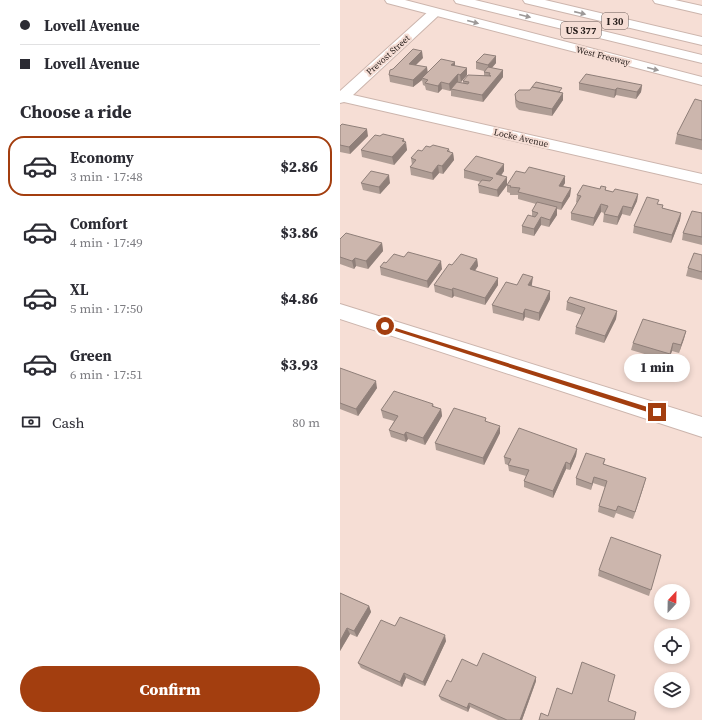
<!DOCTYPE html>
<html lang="en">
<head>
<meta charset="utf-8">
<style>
	:root { --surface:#fff; --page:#f7f7f7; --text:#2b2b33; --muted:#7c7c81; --line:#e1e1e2; --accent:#a33e0f }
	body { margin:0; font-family:"Source Serif 4",serif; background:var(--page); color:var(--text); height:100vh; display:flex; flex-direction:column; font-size:15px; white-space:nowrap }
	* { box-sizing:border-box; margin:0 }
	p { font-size:13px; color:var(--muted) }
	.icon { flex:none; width:22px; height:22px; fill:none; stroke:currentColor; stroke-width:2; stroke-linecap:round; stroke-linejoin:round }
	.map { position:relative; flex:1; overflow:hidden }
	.sheet { display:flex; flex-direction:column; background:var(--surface); width:340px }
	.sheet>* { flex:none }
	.top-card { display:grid; align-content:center; height:88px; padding:0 20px; background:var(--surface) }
	.needle { width:26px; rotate:22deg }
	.controls { position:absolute; left:314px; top:584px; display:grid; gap:8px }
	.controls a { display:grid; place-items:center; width:36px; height:36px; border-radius:50%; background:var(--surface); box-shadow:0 2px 6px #0003; font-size:20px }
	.end { position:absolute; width:18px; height:18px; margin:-9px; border:5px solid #a33e0f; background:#fff; box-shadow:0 0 0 2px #fff }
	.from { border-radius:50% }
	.bubble { position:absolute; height:28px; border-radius:14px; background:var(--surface); box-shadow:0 2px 6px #0003; font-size:13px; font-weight:800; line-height:28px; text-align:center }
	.top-card b { display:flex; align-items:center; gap:14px; height:38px; font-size:15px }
	.top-card b+b { border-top:1px solid var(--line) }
	.top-card i { width:10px; height:10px; background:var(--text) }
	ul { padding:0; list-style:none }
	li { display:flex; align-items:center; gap:12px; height:60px; margin:0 8px 6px; padding:0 12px; border:2px solid transparent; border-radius:16px }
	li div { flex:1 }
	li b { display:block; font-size:15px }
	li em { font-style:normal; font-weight:800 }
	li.on { border-color:var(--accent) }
	li>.icon { width:36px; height:36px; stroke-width:1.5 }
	h2 { padding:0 20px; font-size:18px; line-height:48px }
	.pay { display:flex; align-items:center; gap:10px; height:44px; padding:0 20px; font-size:15px }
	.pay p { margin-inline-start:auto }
	.button { display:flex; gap:8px; margin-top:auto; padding:8px 20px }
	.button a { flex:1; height:46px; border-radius:24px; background:var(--accent); color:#fff; font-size:16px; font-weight:800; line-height:46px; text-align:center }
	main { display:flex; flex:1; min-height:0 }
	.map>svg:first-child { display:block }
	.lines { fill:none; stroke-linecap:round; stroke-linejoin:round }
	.minor-casing { stroke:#ccb5ad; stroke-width:2 }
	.secondary-casing { stroke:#ccb5ad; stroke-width:2 }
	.motorway-casing { stroke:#ccb5ad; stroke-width:2 }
	.minor { fill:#fff; fill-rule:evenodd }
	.secondary { fill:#fff; fill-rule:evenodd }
	.motorway { fill:#fff; fill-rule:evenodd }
	.wall { fill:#af9d95 }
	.shaded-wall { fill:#8f7f79 }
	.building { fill:#ccb6ad; stroke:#8f7f79 }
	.oneway { fill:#9d9998 }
	.route { fill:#a33e0f }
	.labels { text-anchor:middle; stroke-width:4; stroke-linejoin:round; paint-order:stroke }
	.far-street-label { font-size:9px; fill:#261d1a; stroke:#f6ded5 }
	.shield { fill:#f6ded5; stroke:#645752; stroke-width:1 }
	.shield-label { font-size:10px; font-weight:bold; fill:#261d1a }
</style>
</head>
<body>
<main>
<section class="sheet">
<div class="top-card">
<b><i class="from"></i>Lovell Avenue</b>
<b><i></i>Lovell Avenue</b>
</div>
<h2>Choose a ride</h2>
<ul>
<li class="on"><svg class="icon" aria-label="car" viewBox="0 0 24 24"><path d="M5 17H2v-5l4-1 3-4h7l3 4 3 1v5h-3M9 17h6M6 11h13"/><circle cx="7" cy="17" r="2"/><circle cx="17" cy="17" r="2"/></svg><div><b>Economy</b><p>3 min · 17:48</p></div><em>$2.86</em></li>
<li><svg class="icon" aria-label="car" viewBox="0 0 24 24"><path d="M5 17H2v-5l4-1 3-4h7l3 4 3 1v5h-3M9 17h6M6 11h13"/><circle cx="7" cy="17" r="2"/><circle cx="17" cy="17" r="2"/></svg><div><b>Comfort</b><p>4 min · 17:49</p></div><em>$3.86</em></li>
<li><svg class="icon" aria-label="car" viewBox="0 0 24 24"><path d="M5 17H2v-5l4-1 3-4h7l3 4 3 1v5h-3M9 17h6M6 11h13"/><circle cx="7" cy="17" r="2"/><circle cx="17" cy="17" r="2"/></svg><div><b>XL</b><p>5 min · 17:50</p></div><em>$4.86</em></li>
<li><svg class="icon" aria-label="car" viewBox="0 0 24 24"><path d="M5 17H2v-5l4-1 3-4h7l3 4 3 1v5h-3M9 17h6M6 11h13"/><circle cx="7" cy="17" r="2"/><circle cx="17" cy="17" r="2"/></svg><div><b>Green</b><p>6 min · 17:51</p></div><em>$3.93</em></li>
</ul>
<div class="pay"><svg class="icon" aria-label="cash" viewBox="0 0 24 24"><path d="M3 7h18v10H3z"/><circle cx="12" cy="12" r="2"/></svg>Cash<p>80 m</p></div>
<div class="button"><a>Confirm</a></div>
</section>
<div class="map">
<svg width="362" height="720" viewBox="0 0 362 720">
	<rect width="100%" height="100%" fill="#f6ded5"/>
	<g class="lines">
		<defs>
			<g id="minor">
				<path d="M95 8 101 12 99 15 13 95 362 174V184L4 102 0 103V91L91 9Z"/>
				<path d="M0 304 362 417V437L0 319Z"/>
			</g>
			<path id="secondary" d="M45 0H65L362 77V85L47 3Z"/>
			<g id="motorway">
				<path d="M114 0H135L362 55V63L116 3Z"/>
				<path d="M183 0H205L362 37V45L185 3Z"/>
				<path d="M313 0H335L362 6V14L315 3Z"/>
			</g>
		</defs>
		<use href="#minor" class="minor-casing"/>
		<use href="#secondary" class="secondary-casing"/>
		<use href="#motorway" class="motorway-casing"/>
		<use href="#minor" class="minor"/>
		<use href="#secondary" class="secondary"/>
		<use href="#motorway" class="motorway"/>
	</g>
	<g class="wall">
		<path d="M83 58 75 65 88 72 115 66 127 68V75L121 82H118L123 83V81L144 76V71L136 69V62L156 63 152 68 163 70V77L143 102 111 96V90L110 91 102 89 98 93 86 90 85 86 83 85 82 80 73 87 50 82 49 75Z"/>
		<path d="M239 83 302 85 301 92 296 99 276 95 274 98 239 90Z"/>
		<path d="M222 92 223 100 212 116 179 110 176 107 175 102V94Z"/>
		<path d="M362 101V150L335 144 337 134Z"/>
		<path d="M0 126 28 136 10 154 0 152Z"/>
		<path d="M40 136 64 139V142L67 150 54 165 22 157 21 150Z"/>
		<path d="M90 147 109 149 110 152 113 153 114 160 103 174 99 173 93 180 71 175 70 167 72 165 71 158Z"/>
		<path d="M124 170 164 171 161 176 167 185 158 197 139 193 138 185 141 182 124 178Z"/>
		<path d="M21 183H50L40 194 23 190Z"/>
		<path d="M225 183 223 186 231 188 230 196 221 210 217 209V215L209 227 201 225 194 236 182 233V226L192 216V211L196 204 178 199V195H170V193L167 192V185Z"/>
		<path d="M266 187V190L273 192 298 194 297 201 290 216 282 214 277 225 263 222 264 213 261 212 253 226 231 220V213L237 203 236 202 237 195 260 189Z"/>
		<path d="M318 204 322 208 341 213 340 220 331 243 293 233 294 226Z"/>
		<path d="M362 213V245L342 240 343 233Z"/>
		<path d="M0 239 42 243 43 251 28 269 16 266 14 269 0 264Z"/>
		<path d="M362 255V280L346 276 348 268Z"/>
		<path d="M137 259 138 266 135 271 158 285 145 305 114 296 112 298 95 292 94 285 112 265Z"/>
		<path d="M46 263 102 269 88 288 41 275 40 267Z"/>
		<path d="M192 284V286L210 291V299L199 321 185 317 183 321 153 313 152 305 177 285Z"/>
		<path d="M227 302 277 311 276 319 264 343 235 334 236 327 242 315 226 310Z"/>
		<path d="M346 331 339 353 332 351 328 361 291 350 293 343Z"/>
		<path d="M0 368 37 388 18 416 0 409Z"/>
		<path d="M93 404 94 407 101 409 102 416 85 445 68 439 66 442 51 437 49 430 54 421 43 418 41 410Z"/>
		<path d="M146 418V421L160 433 144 465 96 450 95 443Z"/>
		<path d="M237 449 236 456 230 470 226 469 213 498 184 487V481L186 476 169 471 168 465 165 464 164 457Z"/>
		<path d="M265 459 264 464 304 485 293 519 276 513 274 518 258 512 259 506 265 487 253 483 251 490 236 485V478Z"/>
		<path d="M321 555 309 596 258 576 259 570Z"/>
		<path d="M0 593 29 606 31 612 17 637 10 634 0 651Z"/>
		<path d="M55 626 106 641 85 686 66 678 62 687 21 668 18 663Z"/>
		<path d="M137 666 196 681 182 720H158L130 707 128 712 101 700 99 696 111 682Z"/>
	</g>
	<g class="shaded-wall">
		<path d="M82 51 83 58 70 71 69 64Z"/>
		<path d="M156 56V63L148 72V65Z"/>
		<path d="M115 62V69L111 65Z"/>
		<path d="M87 67 88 74 82 78V80L73 87V80Z"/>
		<path d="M127 68V75L121 82 120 75Z"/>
		<path d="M163 70V77L143 102 142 95Z"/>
		<path d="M118 74V82L112 89H111V90L110 91 109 84Z"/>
		<path d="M101 82 102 89 98 93V86Z"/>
		<path d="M302 85 301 92 296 99 297 92Z"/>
		<path d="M277 88 276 95 274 98 275 90Z"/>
		<path d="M223 93V100L212 116V109Z"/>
		<path d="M27 129 28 136 10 154 9 147Z"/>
		<path d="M64 139 65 144 66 142 67 150 54 165 52 157 62 141Z"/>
		<path d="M113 153 114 160 103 174 102 166Z"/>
		<path d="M164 164V171L156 182V174Z"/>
		<path d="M98 165 99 173 93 180 92 173Z"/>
		<path d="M49 175 50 183 40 194 39 187Z"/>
		<path d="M225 176V183L219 193V186Z"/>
		<path d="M167 177V185L158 197 157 190Z"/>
		<path d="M231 188 230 196 221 210 222 203Z"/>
		<path d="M298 194 297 201 290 216 292 208Z"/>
		<path d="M261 204V212L253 226 254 218Z"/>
		<path d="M283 206 282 214 277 225 278 217Z"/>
		<path d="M217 207V215L209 227 210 220Z"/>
		<path d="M341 213 340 220 331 243 332 235Z"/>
		<path d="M201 217V225L194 236V229Z"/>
		<path d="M42 243 43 251 28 269 26 261Z"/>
		<path d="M15 258 16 266 14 269 12 261Z"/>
		<path d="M137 259 138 266 130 277V269Z"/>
		<path d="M101 261 102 269 88 288 87 281Z"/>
		<path d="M193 277 192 284 188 293V285Z"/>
		<path d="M158 278V285L145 305V298Z"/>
		<path d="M113 288 114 296 112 298V290Z"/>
		<path d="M210 291V299L199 321V313Z"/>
		<path d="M185 309V317L183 321V314Z"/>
		<path d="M277 311 276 319 264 343 265 336Z"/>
		<path d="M346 331 344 339 339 353 341 345Z"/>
		<path d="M333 343 332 351 328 361 330 354Z"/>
		<path d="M36 381 37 388 18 416 16 409Z"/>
		<path d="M101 409 102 416 85 445 83 438Z"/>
		<path d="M160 426V433L144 465 143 458Z"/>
		<path d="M66 432 68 439 66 442 64 435Z"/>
		<path d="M237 449 236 456 230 470V464Z"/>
		<path d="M226 462V469L213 498V491Z"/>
		<path d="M254 477 253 483 251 490 252 484Z"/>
		<path d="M306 478 304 485 293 519 295 512Z"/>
		<path d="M29 606 31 612 17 637 14 631Z"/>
		<path d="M7 628 10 634 0 651V641Z"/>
		<path d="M105 635 106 641 85 686 83 682Z"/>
		<path d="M64 673 66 678 62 687 60 682Z"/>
		<path d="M196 677V681L182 720H180Z"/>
		<path d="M129 703 130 707 128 712 127 708Z"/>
	</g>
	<g class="building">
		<path d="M73 49 82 51 69 64 87 67 73 80 49 75 50 70 53 69Z"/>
		<path d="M144 54 156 56 148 65 136 62Z"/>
		<path d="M101 59 115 62 111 65 127 68 120 75 118 74 109 84 101 82 98 86 85 83 88 80 82 78Z"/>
		<path d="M148 67 163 70 142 95 111 89 117 82 128 84 129 82 123 81 128 75 151 76 149 75 150 73 144 72Z"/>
		<path d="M246 74 302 85 297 92 277 88 275 90 239 83Z"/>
		<path d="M196 82 222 88 219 92 192 87Z"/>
		<path d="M192 87 223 93 212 109 179 102 176 100 175 94 179 90H190Z"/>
		<path d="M355 99 362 101V140L337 134Z"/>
		<path d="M2 124 27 129 9 147 0 145V126Z"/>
		<path d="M43 134 64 139 62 141 66 142 52 157 21 150 35 135 40 136Z"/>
		<path d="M93 145 109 149 107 151 113 153 102 166 98 165 92 173 70 167 76 160 71 158 78 150 82 151 86 146 90 147Z"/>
		<path d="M136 156 164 164 156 174 167 177 157 190 138 185 142 180 150 181 153 178 124 170Z"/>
		<path d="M189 167 225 176 219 186 231 188 222 203 178 192 180 188 170 187 171 186 167 185 176 171 185 173Z"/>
		<path d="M31 171 49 175 39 187 21 183Z"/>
		<path d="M243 185 260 189 261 186 266 187 265 190 273 192 275 189 298 194 292 208 283 206 278 217 264 214 268 206 261 204 254 218 231 213 241 196 237 195Z"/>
		<path d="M307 197 319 200 317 204 323 205 322 208 341 213 332 235 294 226Z"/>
		<path d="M197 202 217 207 210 220 201 217 194 229 182 226 188 215 195 217 198 213 192 211Z"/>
		<path d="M352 211 362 213V237L343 233Z"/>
		<path d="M6 233 42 243 26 261 15 258 12 261 0 257V239Z"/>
		<path d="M68 252 101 261 87 281 40 267 44 262 46 263 54 254 64 257Z"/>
		<path d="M354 253 362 255V272L348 268Z"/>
		<path d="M121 254 137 259 130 269 158 278 145 298 113 288 112 290 94 285 109 264 112 265Z"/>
		<path d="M183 274 193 277 188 285 210 291 199 313 185 309 183 314 152 305 166 282 177 285Z"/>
		<path d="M230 297 277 311 265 336 236 327 245 308 227 302Z"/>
		<path d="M303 319 346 331 341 345 333 343 330 354 293 343Z"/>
		<path d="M0 368 36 381 16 409 0 403Z"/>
		<path d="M54 391 93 404 92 406 101 409 83 438 66 432 64 435 49 430 58 416 41 410Z"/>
		<path d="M114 408 146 418 145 421 160 426 143 458 95 443Z"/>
		<path d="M179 428 237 449 230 464 226 462 213 491 184 481 189 470 168 465 171 459 164 457Z"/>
		<path d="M246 453 265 459 263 464 306 478 295 512 278 506 276 511 259 506 267 481 254 477 252 484 236 478Z"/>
		<path d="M271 537 321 555 311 590 259 570Z"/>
		<path d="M0 593 29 606 14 631 7 628 0 641Z"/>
		<path d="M60 617 105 635 83 682 64 673 60 682 18 663 41 620 55 626Z"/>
		<path d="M143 653 196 677 180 720H167L129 703 127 708 99 696 107 680 111 682 122 659 137 666Z"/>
		<path d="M242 662 275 675 268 701 296 712 294 720H199L201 713 208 716 217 688 232 694Z"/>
	</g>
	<defs><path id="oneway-solid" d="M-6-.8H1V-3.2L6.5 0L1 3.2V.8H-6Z"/></defs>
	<g class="oneway">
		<use href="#oneway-solid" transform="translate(240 13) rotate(13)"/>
		<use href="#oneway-solid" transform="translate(185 16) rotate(14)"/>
		<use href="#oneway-solid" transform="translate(133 22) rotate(15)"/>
		<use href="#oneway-solid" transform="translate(313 69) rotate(14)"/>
	</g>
	<path class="route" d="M43 324 317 410 320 412 317 415 43 327Z"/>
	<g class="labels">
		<g class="far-street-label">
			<text transform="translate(48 55) rotate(-42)" y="3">Prevost Street</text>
			<text transform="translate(263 56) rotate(14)" y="3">West Freeway</text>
			<text transform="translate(181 138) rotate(13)" y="3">Locke Avenue</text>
		</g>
		<g class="shield">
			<rect x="262" y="13" width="26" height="16" rx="3"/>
			<rect x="221" y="22" width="40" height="16" rx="3"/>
		</g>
		<g class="shield-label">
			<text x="275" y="25">I 30</text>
			<text x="241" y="34">US 377</text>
		</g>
	</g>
</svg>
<div class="controls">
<a><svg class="needle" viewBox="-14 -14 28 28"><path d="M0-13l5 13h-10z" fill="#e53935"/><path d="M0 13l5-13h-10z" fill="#7c7c81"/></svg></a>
<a><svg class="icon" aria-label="locate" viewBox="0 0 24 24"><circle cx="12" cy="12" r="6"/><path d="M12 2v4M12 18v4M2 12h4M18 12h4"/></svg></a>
<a><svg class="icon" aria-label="layers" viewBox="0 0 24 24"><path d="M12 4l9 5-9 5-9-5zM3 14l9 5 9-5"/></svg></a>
</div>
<i class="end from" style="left:45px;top:326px"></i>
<i class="end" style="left:317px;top:412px"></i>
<div class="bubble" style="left:284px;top:354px;width:66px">1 min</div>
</div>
</main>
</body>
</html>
